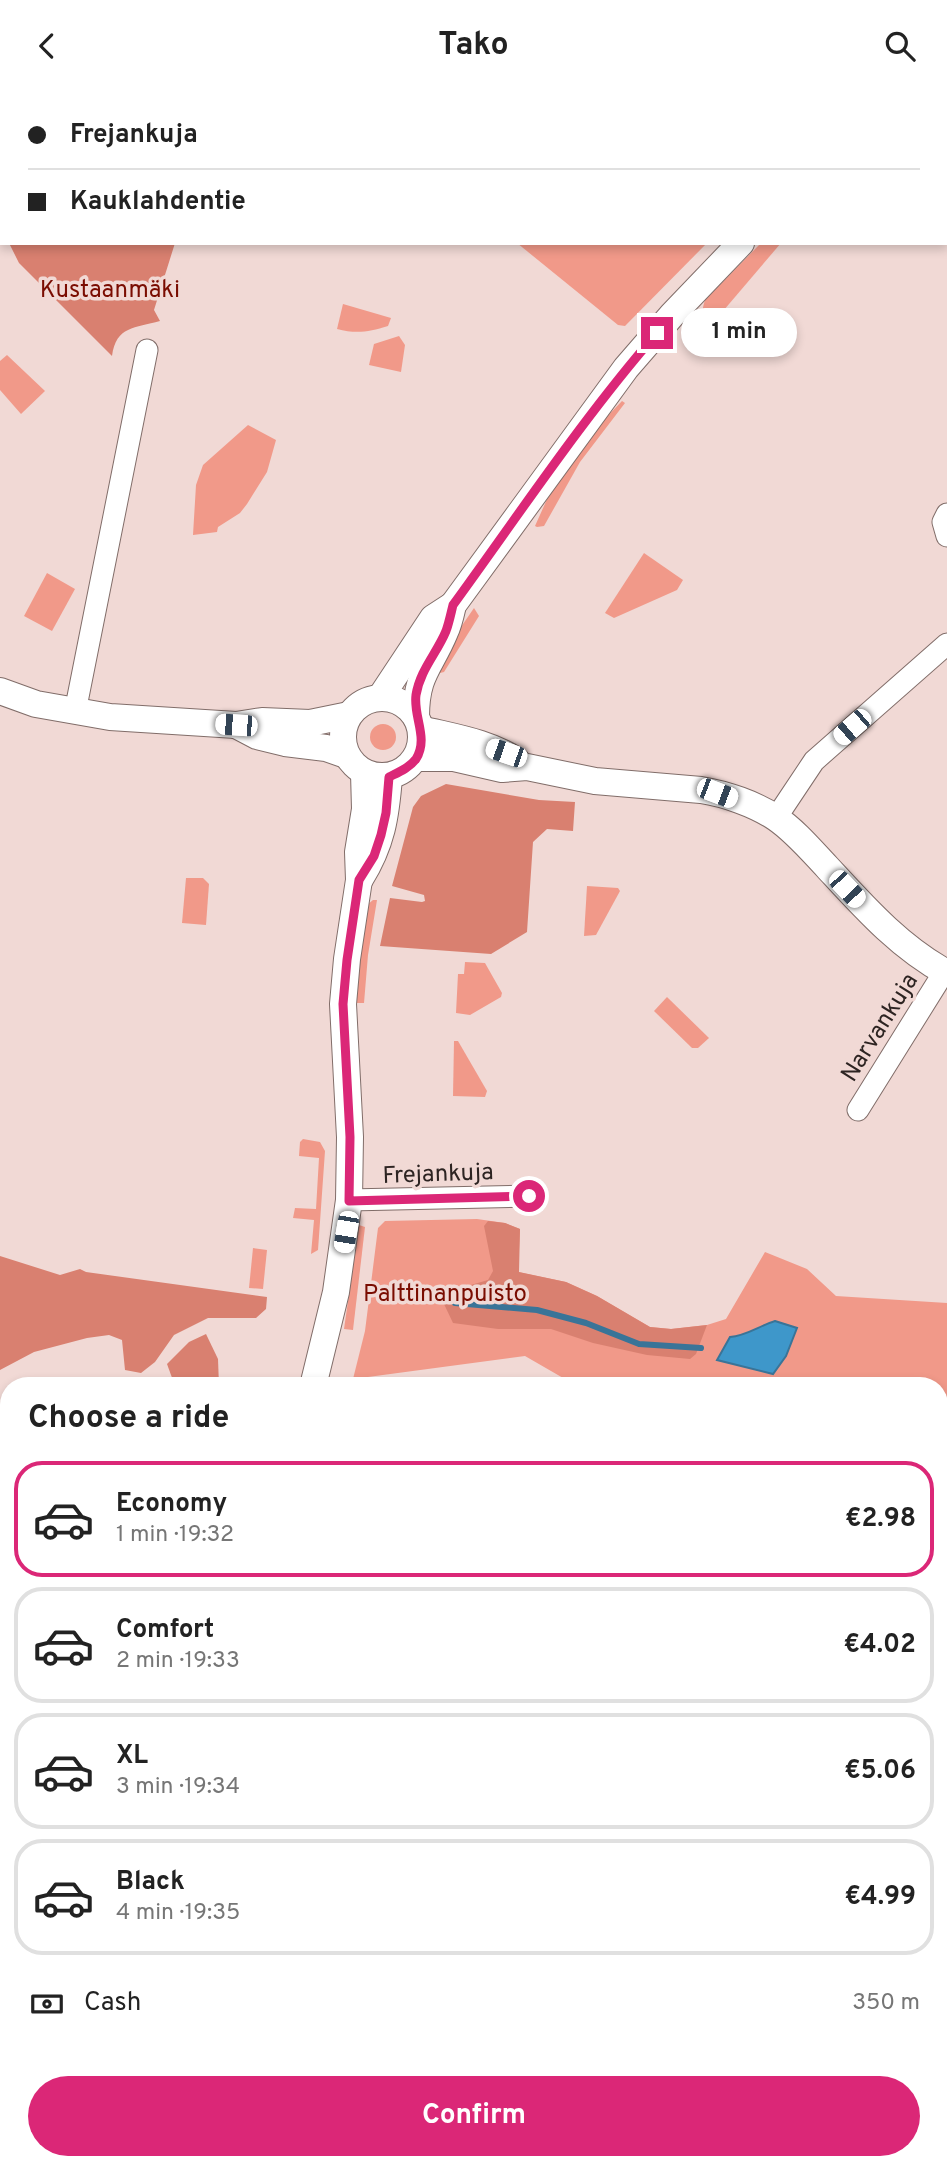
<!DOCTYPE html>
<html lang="en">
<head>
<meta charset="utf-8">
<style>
	:root { --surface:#fff; --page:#f6f6f6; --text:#222; --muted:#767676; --line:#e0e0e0; --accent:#db2777 }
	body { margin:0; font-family:Overpass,sans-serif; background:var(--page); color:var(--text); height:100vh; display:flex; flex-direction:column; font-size:26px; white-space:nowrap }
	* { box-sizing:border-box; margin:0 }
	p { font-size:23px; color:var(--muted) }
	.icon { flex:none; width:38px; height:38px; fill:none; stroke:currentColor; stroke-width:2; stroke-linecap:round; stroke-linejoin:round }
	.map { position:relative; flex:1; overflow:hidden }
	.details { position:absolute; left:0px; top:1286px; width:948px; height:793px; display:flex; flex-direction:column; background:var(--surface); border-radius:28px 28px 0 0; box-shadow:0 4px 10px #0003 }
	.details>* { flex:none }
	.guide { position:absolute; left:0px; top:0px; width:948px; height:154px; box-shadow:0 4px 10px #0003; display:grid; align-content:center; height:154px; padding:0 28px; background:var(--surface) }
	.end { position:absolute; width:32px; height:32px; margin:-16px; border:9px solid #db2777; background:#fff; box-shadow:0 0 0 4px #fff }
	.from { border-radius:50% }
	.bubble { position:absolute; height:49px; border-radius:24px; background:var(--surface); box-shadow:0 4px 10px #0003; font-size:23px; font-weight:700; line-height:49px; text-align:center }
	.car { position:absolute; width:21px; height:42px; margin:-21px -10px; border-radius:9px; box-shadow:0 0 5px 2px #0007; background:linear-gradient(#fff 24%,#345 0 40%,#fff 0 76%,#345 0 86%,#fff 0) }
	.guide b { display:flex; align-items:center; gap:24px; height:66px; font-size:26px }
	.guide b+b { border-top:2px solid var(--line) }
	.guide i { width:18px; height:18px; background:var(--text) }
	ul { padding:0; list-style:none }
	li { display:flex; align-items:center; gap:21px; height:116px; margin:0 14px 10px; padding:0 14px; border:4px solid var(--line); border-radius:28px }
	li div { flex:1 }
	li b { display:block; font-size:26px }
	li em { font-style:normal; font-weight:700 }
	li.selected { border-color:var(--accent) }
	li>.icon { width:63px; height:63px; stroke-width:1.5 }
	h2 { padding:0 28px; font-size:32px; line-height:84px }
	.pay { display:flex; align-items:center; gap:18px; height:77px; padding:0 28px; font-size:26px }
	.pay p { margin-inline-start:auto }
	.button { display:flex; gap:14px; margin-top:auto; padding:14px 28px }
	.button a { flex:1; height:80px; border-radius:42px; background:var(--accent); color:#fff; font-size:28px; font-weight:700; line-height:80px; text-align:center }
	header { display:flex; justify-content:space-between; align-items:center; height:91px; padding:0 28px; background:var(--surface); font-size:32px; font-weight:700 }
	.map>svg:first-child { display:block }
	.built { fill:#eacbc5 }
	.green { fill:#f19989 }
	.forest { fill:#d98070 }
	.water { fill:#3e97ca; stroke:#397498; stroke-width:2 }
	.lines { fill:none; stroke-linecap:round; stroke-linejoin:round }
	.stream { stroke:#397498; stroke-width:6 }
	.minor-casing { stroke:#816d69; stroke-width:23 }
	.tertiary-casing { stroke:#816d69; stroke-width:28 }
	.minor { stroke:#fff; stroke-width:21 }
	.tertiary { stroke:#fff; stroke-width:26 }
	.route { stroke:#db2777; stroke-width:9 }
	.labels { text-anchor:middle; stroke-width:7; stroke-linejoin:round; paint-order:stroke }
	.park-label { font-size:24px; fill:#7a0c01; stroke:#f1d9d5 }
	.street-label { font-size:24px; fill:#2d2422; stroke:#f1d9d5 }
</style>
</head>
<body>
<header><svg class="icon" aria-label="back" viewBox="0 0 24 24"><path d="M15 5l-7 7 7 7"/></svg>Tako<svg class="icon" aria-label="search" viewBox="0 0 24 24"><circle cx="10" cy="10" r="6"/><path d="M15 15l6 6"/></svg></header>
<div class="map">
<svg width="947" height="2078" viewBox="0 0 947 2078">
	<rect width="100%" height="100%" fill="#f1d9d5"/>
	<path class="built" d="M264 2070H578L571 2078H254Z"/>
	<g class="green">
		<path d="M525 0H822V2Z"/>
		<path d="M517 152H707L625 235 618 234Z"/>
		<path d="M761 152H781L712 233C702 225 701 221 705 209Z"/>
		<path d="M343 213 391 227 388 235C369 241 356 243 337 238Z"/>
		<path d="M399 245 405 254 401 281 369 274 374 253Z"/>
		<path d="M7 264 45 300 21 323 0 299V270Z"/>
		<path d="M622 310 625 312 580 371 544 435 537 436 535 435 557 386 595 338Z"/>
		<path d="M248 334 276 349 267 381 247 413 240 422 218 436 217 441 193 444 196 394 203 374Z"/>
		<path d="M644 462 683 489 677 499 614 527 605 522Z"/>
		<path d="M47 482 75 498 52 540 24 525Z"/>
		<path d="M474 517 479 525 444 581 436 583 441 565Z"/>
		<circle cx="383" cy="646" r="13"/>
		<path d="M186 787H203L209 793 206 834 182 832Z"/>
		<path d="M587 795 618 797 620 800 596 844 584 845Z"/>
		<path d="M373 809H377L368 864 364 912H355L367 814Z"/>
		<path d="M465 871 485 872 502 902 501 906 470 924 456 922 458 883H464Z"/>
		<path d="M667 906 709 947 698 957H692L654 920Z"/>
		<path d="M454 950H458L487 1000 485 1006 453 1005Z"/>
		<path d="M303 1048 320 1051 325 1060 318 1159 311 1163 314 1129 293 1127 295 1117 316 1118 319 1067 299 1065 300 1051Z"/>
		<path d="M477 1128 505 1132 520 1138 518 1181 566 1191 597 1205 650 1236 671 1238 707 1234 726 1228 765 1161 807 1178 836 1205 947 1212V1418H940V1295H577L525 1265 353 1288 365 1240 378 1137 385 1130Z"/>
		<path d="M359 1134 365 1136 353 1239 344 1238Z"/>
		<path d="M253 1157 267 1159 263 1198 249 1197Z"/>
		<path d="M9 1666V1762L0 1766V1688Z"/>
		<path d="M507 2070H578L571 2078H518Z"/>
	</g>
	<g class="forest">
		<path d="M0 0H229L2 2V129Z"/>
		<path d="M9 152H175L154 219 160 230C135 237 116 235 112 265L19 172Z"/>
		<path d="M446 693 539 709 575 711 573 740 547 738 533 751 527 841 491 863 380 855 390 807 422 811 425 810 424 804 392 795 413 716 421 705Z"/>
		<path d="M488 1130 505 1132 520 1138 519 1181 566 1191 597 1205 650 1236 671 1238 707 1234 696 1263 690 1268 647 1264 593 1252 551 1238H498L453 1232 444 1213 457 1198 488 1189 493 1180 484 1135Z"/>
		<path d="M0 1165 60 1184 80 1178 86 1181 267 1206 266 1218 256 1227H208L174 1244 155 1271 141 1282 125 1279 122 1249 109 1244 87 1247 34 1261 0 1279Z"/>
		<path d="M206 1243 218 1268 219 1295H175L167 1273 189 1251Z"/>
		<path d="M0 1415 9 1416V1556H0Z"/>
		<path d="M940 1753H947V2078H866L831 2070H940Z"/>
		<path d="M9 1941V2039L0 2048V1948Z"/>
	</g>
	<path class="water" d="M775 1230 797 1237 786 1265 773 1283 717 1269 730 1246C746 1245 759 1235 775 1230Z"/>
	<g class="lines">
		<g class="stream">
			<path d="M455 1212 537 1219 586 1232 639 1253 701 1257"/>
			<path d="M0 1722 9 1715"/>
		</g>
		<defs>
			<g id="minor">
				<path d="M512 2V0"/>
				<path d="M947 423 943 431 947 445"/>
				<path d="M75 621 147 259"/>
				<path d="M776 727 814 670 947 553"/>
				<path d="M858 1019 944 881"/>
				<path d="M349 1109 529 1105"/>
				<path d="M940 1510H947"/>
				<path d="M622 2078 627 2070"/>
			</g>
			<g id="tertiary">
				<path d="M881 2 882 0"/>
				<path d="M0 600 36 613 110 626 236 634 262 630 310 632 349 624"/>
				<circle cx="382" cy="646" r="39"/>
				<path d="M380 607 433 527 453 514"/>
				<path d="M416 626C416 583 430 577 445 541 449 533 451 523 453 514L626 277 672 224 741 152"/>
				<path d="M238 635 257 645 285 652 326 657 346 664"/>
				<path d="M421 638C453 646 489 651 517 670"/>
				<path d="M416 667H454L502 678 527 676 595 690 701 699C726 703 755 713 776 727 795 740 811 759 827 776 863 815 899 856 947 882"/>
				<path d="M360 788C382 753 386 725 389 686"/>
				<path d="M313 1295 336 1201 349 1109 350 1046 343 913 347 868 359 789 358 761 365 718 364 682"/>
				<path d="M940 1731H947"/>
				<path d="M0 1802 9 1799"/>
			</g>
		</defs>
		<use href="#minor" class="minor-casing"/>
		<use href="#tertiary" class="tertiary-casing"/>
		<use href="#minor" class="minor"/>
		<use href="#tertiary" class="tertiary"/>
	</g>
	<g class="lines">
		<path class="route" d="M529 1105 349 1110 350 1046 343 913 347 869 359 789 374 765 381 744 386 722 389 686C399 681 409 677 416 668 429 647 413 626 416 604 420 579 437 562 446 540 449 532 451 522 453 514 520 422 583 327 657 242"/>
	</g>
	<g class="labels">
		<g class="park-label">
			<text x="110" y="206">Kustaanmäki</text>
			<text x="445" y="1210">Palttinanpuisto</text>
		</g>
		<g class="street-label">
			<text transform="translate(879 936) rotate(-58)" y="8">Narvankuja</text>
			<text transform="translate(438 1082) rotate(-2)" y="8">Frejankuja</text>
		</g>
	</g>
</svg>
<i class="end from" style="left:529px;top:1105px"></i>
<i class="end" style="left:657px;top:242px"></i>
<div class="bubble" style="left:681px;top:217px;width:116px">1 min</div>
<i class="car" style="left:236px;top:634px;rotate:274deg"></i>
<i class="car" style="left:852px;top:636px;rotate:229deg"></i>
<i class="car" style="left:506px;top:662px;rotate:289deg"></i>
<i class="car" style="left:717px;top:702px;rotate:111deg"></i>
<i class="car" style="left:847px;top:798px;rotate:137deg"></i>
<i class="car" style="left:346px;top:1141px;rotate:190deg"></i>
<div class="guide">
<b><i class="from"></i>Frejankuja</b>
<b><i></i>Kauklahdentie</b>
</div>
<section class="details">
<h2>Choose a ride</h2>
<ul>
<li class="selected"><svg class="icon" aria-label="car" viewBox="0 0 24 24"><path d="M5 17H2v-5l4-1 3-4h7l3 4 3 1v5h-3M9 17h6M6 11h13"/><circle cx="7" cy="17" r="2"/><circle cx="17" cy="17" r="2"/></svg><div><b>Economy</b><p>1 min · 19:32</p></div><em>€2.98</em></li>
<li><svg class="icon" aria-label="car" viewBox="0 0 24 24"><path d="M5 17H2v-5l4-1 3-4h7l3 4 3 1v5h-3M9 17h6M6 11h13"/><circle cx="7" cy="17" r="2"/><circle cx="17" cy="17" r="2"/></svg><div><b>Comfort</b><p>2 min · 19:33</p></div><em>€4.02</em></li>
<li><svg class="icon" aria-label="car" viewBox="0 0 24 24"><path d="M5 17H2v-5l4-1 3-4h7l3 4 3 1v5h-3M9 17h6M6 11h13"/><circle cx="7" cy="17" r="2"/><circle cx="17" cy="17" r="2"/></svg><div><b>XL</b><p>3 min · 19:34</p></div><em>€5.06</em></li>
<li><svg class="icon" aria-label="car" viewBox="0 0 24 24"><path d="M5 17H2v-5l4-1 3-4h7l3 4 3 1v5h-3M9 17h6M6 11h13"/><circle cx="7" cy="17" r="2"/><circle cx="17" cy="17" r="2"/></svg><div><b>Black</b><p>4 min · 19:35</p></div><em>€4.99</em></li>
</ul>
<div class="pay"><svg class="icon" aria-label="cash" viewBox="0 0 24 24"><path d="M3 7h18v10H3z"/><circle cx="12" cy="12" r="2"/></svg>Cash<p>350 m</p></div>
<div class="button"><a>Confirm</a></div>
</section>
</div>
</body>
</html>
